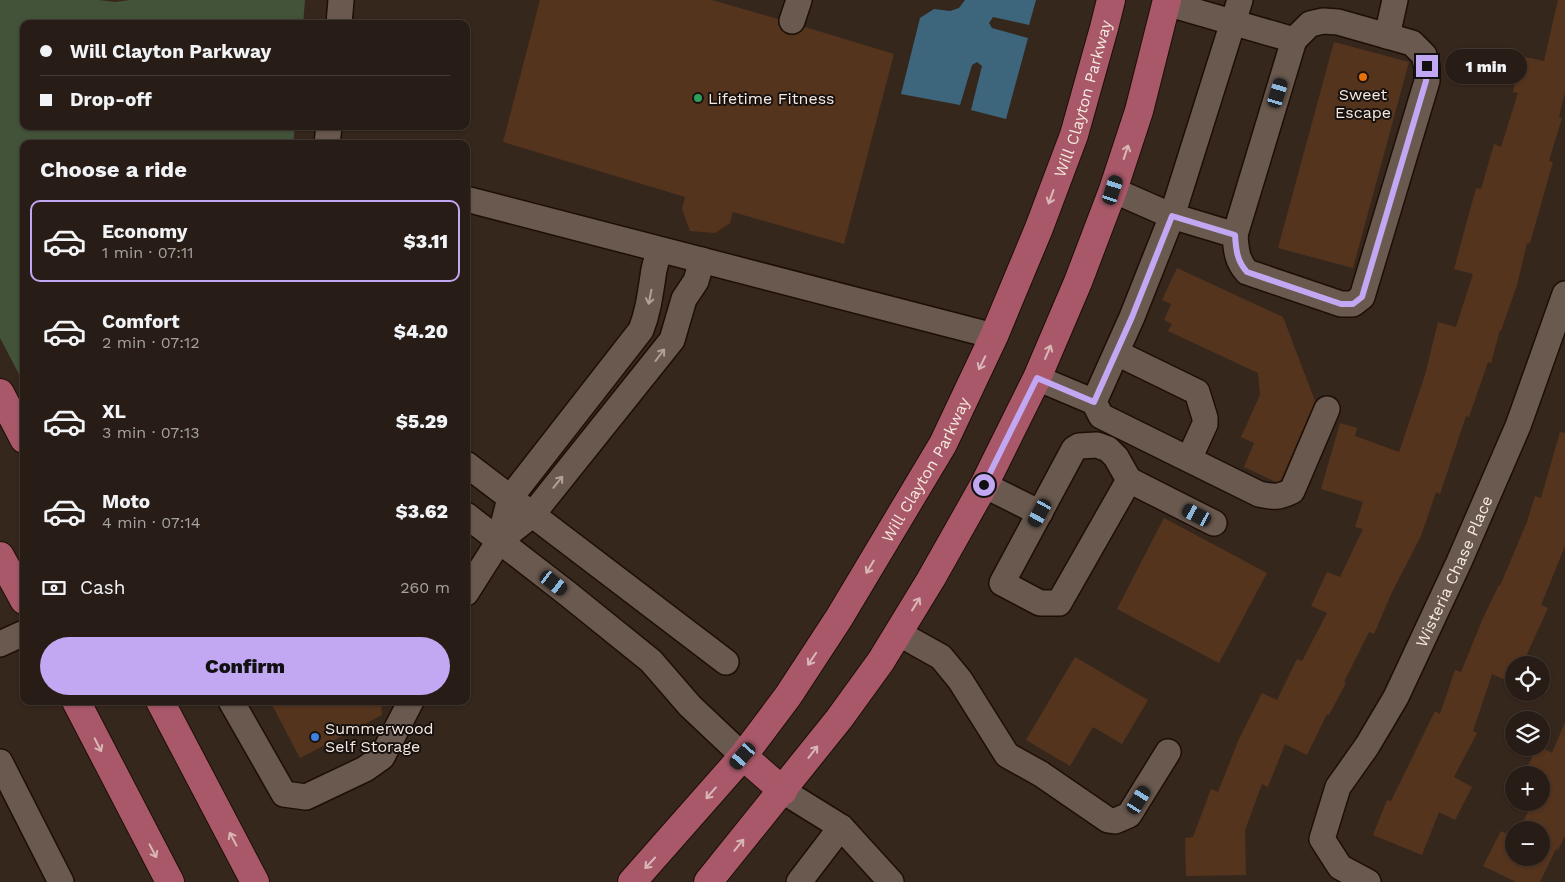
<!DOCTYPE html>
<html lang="en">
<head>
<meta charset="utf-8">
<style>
	:root { --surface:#281d16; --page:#30261f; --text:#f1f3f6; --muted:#a5a2a1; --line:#443b35; --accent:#c2a7f2 }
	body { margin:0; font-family:"Work Sans",sans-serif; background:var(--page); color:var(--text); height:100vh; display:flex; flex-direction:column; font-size:19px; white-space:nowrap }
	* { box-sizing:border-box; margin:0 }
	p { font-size:16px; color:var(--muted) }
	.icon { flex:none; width:28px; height:28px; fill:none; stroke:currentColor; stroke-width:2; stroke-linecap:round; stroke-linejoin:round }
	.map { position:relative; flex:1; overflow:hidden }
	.panel { position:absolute; left:20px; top:140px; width:450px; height:565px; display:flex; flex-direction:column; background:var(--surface); border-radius:10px; box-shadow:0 1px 4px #0004,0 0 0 1px var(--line) }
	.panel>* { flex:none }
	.banner { position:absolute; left:20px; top:20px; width:450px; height:110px; border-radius:10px; box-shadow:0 1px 4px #0004,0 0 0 1px var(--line); display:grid; align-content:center; height:110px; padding:0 20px; background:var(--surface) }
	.buttons { position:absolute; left:1505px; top:656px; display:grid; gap:10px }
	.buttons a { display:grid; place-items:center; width:45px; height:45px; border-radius:50%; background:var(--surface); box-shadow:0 1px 4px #0004,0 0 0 1px var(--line); font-size:25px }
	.end { position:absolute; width:22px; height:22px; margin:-11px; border:6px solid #c2a7f2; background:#111; box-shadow:0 0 0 2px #111 }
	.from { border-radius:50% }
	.bubble { position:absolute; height:35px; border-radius:18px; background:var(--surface); box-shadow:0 1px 4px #0004,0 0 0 1px var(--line); font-size:16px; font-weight:800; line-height:35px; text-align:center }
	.car { position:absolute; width:15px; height:30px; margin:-15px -8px; border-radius:6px; box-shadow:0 0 4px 1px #0007; background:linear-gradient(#222 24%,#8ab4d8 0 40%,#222 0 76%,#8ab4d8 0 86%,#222 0) }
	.banner b { display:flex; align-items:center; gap:18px; height:48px; font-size:19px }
	.banner b+b { border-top:1px solid var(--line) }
	.banner i { width:12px; height:12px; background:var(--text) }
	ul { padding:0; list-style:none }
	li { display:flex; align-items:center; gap:15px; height:82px; margin:0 10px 8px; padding:0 10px; border:2px solid transparent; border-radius:10px }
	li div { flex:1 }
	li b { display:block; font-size:19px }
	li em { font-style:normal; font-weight:800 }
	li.current { border-color:var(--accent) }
	li>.icon { width:45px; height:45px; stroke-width:1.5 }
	h2 { padding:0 20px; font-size:22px; line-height:60px }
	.pay { display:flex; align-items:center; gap:12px; height:55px; padding:0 20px; font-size:19px }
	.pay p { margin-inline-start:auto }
	.action { display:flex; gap:10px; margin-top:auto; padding:10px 20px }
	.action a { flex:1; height:58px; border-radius:30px; background:var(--accent); color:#111; font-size:20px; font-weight:800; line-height:58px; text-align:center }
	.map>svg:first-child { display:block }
	.green { fill:#43533a }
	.water { fill:#3d667d }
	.building { fill:#55341e }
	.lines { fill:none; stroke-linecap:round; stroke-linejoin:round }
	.minor-casing { stroke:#1d0f07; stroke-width:28 }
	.major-casing { stroke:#1d0f07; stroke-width:30 }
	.minor { stroke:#6a594e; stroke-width:25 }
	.major { stroke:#a85868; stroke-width:28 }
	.oneway { stroke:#d9b7b8 }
	.oneway2 { stroke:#afa298 }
	.route { stroke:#c2a7f2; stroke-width:6 }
	.food-dot { fill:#e8710a; stroke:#18110d; stroke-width:2 }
	.leisure-dot { fill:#2e9e5b; stroke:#18110d; stroke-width:2 }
	.shop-dot { fill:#3f7fe0; stroke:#18110d; stroke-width:2 }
	.labels { text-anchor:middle; stroke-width:4; stroke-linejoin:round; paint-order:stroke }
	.poi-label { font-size:16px; fill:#f4eae3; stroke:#18110d; text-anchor:start }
	.street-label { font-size:16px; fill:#f4eae3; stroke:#18110d }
</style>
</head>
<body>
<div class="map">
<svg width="1565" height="882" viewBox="0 0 1565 882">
	<rect width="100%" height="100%" fill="#36271d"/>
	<path class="green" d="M0 0H99L115 2 130 0H305L303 24H24V126H295L293 144H24V374L20 376 0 338Z"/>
	<path class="water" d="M965 0H1036L1029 25 993 17 989 23 992 28 1028 38 1006 119 971 110 982 66 977 62 972 65 960 105 901 94 920 18 934 9 950 11 959 8Z"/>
	<g class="building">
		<path d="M540 0H712L778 19V24L781 30 788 35H795L801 32 805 27 894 54 844 244 733 212 730 223 715 233 690 231 682 209 685 197 503 142Z"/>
		<path d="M1558 0H1565V92L1559 117 1562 118 1549 161 1553 162 1530 243H1527L1517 285 1501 331 1500 330 1491 363 1488 362 1469 417 1466 416 1440 494 1436 492 1421 536 1392 592 1374 634 1369 632 1344 682 1346 683 1329 715 1327 714 1307 755 1285 744 1268 787 1262 784 1245 830 1246 875 1186 876 1185 838 1193 837 1211 789 1218 792 1239 739 1262 693 1277 700 1297 659 1302 661 1327 613 1311 606 1327 572 1340 577 1363 529 1355 527 1363 502 1321 489 1340 423 1357 428 1355 436 1399 452 1425 375 1438 322 1456 327 1473 274 1454 269 1476 188 1481 189 1494 144 1501 147 1518 93 1513 92 1521 56 1544 61Z"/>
		<path d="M1334 42 1409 62 1353 268 1278 248Z"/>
		<path d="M1177 268 1283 317 1315 401 1281 480 1276 482 1244 467 1254 443 1241 437 1260 395 1258 373 1168 331 1172 324 1164 320 1171 304 1162 300Z"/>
		<path d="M1560 432 1565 433V546L1541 605 1548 608 1522 665H1514V684L1492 674 1473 731 1477 733 1454 777 1472 787 1455 820 1439 812 1422 855 1373 835 1387 800 1391 801 1435 711 1440 714 1455 670 1461 672 1483 618 1499 585 1500 586 1527 522 1535 496 1541 498Z"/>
		<path d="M1164 518 1267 573 1219 663 1117 609Z"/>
		<path d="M1075 657 1148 700 1122 744 1093 727 1070 766 1026 740Z"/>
		<path d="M270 701H381L382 715 300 758Z"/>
		<path d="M1565 722V836L1558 850 1556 849 1540 882H1516L1483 866 1501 831 1514 837V858H1541V830H1519L1533 802H1541V788L1548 775H1523L1537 748 1541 747 1552 753Z"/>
	</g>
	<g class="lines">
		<defs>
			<g id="minor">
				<path d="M1240 0 1172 216 1132 317 1094 402 1101 416 1259 494C1274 497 1278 498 1292 491L1327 409"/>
				<path d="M792 21 799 0"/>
				<path d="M339 24 341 0"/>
				<path d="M1387 36 1395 0"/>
				<path d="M327 144 329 126"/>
				<path d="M1113 190 1172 216 1235 235C1236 250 1237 261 1247 272L1341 304H1353L1362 297 1427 81V67L1424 55 1412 43 1338 22 1323 21 1310 24 1294 40 1166 3"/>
				<path d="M466 199 994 336"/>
				<path d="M1235 235 1294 40"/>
				<path d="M1117 353 1197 392 1205 418V424L1189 459"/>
				<path d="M1037 378 1094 402"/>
				<path d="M466 464 726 662"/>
				<path d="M1129 480 1059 603H1040L1002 583 1074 449 1079 446 1097 445 1108 449 1116 457 1129 480 1214 523"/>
				<path d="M984 485 1040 513"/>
				<path d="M466 515 568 594 651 661 690 706 743 756"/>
				<path d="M499 541 510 498 641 330C648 312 650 296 653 276 654 267 657 258 660 250"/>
				<path d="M466 593 499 541 532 515 672 340 684 299 696 281 702 260"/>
				<path d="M898 633 941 657 960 680 1007 755 1041 774 1108 820 1115 821 1129 815 1168 752"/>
				<path d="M0 644 24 633"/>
				<path d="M231 701 284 794 306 797 365 769 382 757 411 701"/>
				<path d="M0 762 61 882"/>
				<path d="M783 791 841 827 891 882"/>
				<path d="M799 882 841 827"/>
				<path id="s1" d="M1368 882 1340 867 1322 839 1338 787 1367 746 1396 697 1459 562 1518 426 1565 294"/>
			</g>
			<g id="major">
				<path d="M0 393 24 439"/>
				<path d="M0 556 24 600"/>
				<path d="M76 701 170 882"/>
				<path d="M160 701 255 882"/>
				<path d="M743 756 783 791"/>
				<path id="s2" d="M632 882 743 756 788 696 839 618 943 444 994 336 1039 228 1074 135 1104 28 1111 0"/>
				<path d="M708 882 839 719 881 661 931 579 984 485 1037 378 1078 282 1113 190 1139 111 1167 0"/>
			</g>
		</defs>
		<use href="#minor" class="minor-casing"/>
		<use href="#major" class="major-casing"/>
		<use href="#minor" class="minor"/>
		<use href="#major" class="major"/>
	</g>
	<defs><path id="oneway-shaft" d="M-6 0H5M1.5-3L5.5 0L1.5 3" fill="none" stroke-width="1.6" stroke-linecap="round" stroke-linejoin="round" transform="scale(1.25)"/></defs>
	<g class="oneway">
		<use href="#oneway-shaft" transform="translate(1126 152) rotate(-72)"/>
		<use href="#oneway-shaft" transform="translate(1051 197) rotate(110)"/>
		<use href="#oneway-shaft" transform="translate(1048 352) rotate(-67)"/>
		<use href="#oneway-shaft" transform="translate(982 363) rotate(116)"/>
		<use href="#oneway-shaft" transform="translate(870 567) rotate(121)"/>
		<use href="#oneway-shaft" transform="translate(916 604) rotate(-58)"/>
		<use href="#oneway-shaft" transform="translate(812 659) rotate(124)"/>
		<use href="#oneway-shaft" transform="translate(98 745) rotate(63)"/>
		<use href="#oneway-shaft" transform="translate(813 752) rotate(-52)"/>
		<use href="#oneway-shaft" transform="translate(711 793) rotate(131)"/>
		<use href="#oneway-shaft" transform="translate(233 839) rotate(-118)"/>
		<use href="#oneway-shaft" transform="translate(739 845) rotate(-51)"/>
		<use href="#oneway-shaft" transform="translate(153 851) rotate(62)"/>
		<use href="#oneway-shaft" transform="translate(650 863) rotate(133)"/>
	</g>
	<g class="oneway2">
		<use href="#oneway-shaft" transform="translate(650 297) rotate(101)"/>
		<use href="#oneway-shaft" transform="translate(660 355) rotate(-53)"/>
		<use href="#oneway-shaft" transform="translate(558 482) rotate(-51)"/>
	</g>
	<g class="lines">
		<path class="route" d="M984 485 1037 378 1094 402 1132 317 1172 216 1235 235C1236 250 1237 261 1247 272L1341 304H1353L1362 297 1426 81 1427 66"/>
	</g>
	<circle class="food-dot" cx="1363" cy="77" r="5"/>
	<circle class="leisure-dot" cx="698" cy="98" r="5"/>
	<circle class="shop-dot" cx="315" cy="737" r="5"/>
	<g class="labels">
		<g class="poi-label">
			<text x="1363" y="100" text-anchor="middle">Sweet<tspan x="1363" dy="18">Escape</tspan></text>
			<text x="708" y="104">Lifetime Fitness</text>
			<text x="325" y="734">Summerwood<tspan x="325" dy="18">Self Storage</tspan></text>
		</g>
		<g class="street-label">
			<text dy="6" stroke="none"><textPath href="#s2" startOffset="912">Will Clayton Parkway</textPath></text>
			<text dy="6" stroke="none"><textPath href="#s2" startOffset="508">Will Clayton Parkway</textPath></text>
			<text dy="6" stroke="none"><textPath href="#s1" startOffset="365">Wisteria Chase Place</textPath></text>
		</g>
	</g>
</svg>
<div class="buttons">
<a><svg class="icon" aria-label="locate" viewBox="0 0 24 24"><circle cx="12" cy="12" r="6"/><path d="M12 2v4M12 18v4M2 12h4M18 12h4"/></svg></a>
<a><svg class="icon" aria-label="layers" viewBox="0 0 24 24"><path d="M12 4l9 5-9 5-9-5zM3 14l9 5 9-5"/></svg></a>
<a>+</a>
<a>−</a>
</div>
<i class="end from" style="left:984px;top:485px"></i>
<i class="end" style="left:1427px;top:66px"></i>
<div class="bubble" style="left:1445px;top:49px;width:82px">1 min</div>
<i class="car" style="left:1278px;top:93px;rotate:17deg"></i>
<i class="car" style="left:1113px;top:190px;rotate:18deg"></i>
<i class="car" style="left:1040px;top:513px;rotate:209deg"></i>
<i class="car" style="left:1197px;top:515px;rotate:298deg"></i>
<i class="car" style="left:554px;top:583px;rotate:128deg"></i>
<i class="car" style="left:743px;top:756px;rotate:221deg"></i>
<i class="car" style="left:1139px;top:800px;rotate:32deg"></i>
<div class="banner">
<b><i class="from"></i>Will Clayton Parkway</b>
<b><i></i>Drop-off</b>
</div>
<section class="panel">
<h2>Choose a ride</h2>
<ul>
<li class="current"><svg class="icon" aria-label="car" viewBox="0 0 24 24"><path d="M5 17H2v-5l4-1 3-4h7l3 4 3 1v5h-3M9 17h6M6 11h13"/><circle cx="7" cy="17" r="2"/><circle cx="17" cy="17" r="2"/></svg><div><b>Economy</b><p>1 min · 07:11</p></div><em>$3.11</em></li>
<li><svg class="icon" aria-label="car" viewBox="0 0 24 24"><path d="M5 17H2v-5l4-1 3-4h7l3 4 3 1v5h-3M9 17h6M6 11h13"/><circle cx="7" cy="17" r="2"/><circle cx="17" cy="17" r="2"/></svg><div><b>Comfort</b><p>2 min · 07:12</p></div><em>$4.20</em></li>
<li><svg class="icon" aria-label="car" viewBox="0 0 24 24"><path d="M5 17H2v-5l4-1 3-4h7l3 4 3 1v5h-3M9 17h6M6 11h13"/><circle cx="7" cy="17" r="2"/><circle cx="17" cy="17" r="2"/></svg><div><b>XL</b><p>3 min · 07:13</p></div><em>$5.29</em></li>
<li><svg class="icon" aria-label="car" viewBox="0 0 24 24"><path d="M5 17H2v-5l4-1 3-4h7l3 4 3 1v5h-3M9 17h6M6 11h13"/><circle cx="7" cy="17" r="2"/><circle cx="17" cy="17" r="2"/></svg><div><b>Moto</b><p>4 min · 07:14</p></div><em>$3.62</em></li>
</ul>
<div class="pay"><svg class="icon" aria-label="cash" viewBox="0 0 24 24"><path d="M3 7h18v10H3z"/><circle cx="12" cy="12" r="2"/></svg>Cash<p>260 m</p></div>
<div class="action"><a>Confirm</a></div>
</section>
</div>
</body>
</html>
